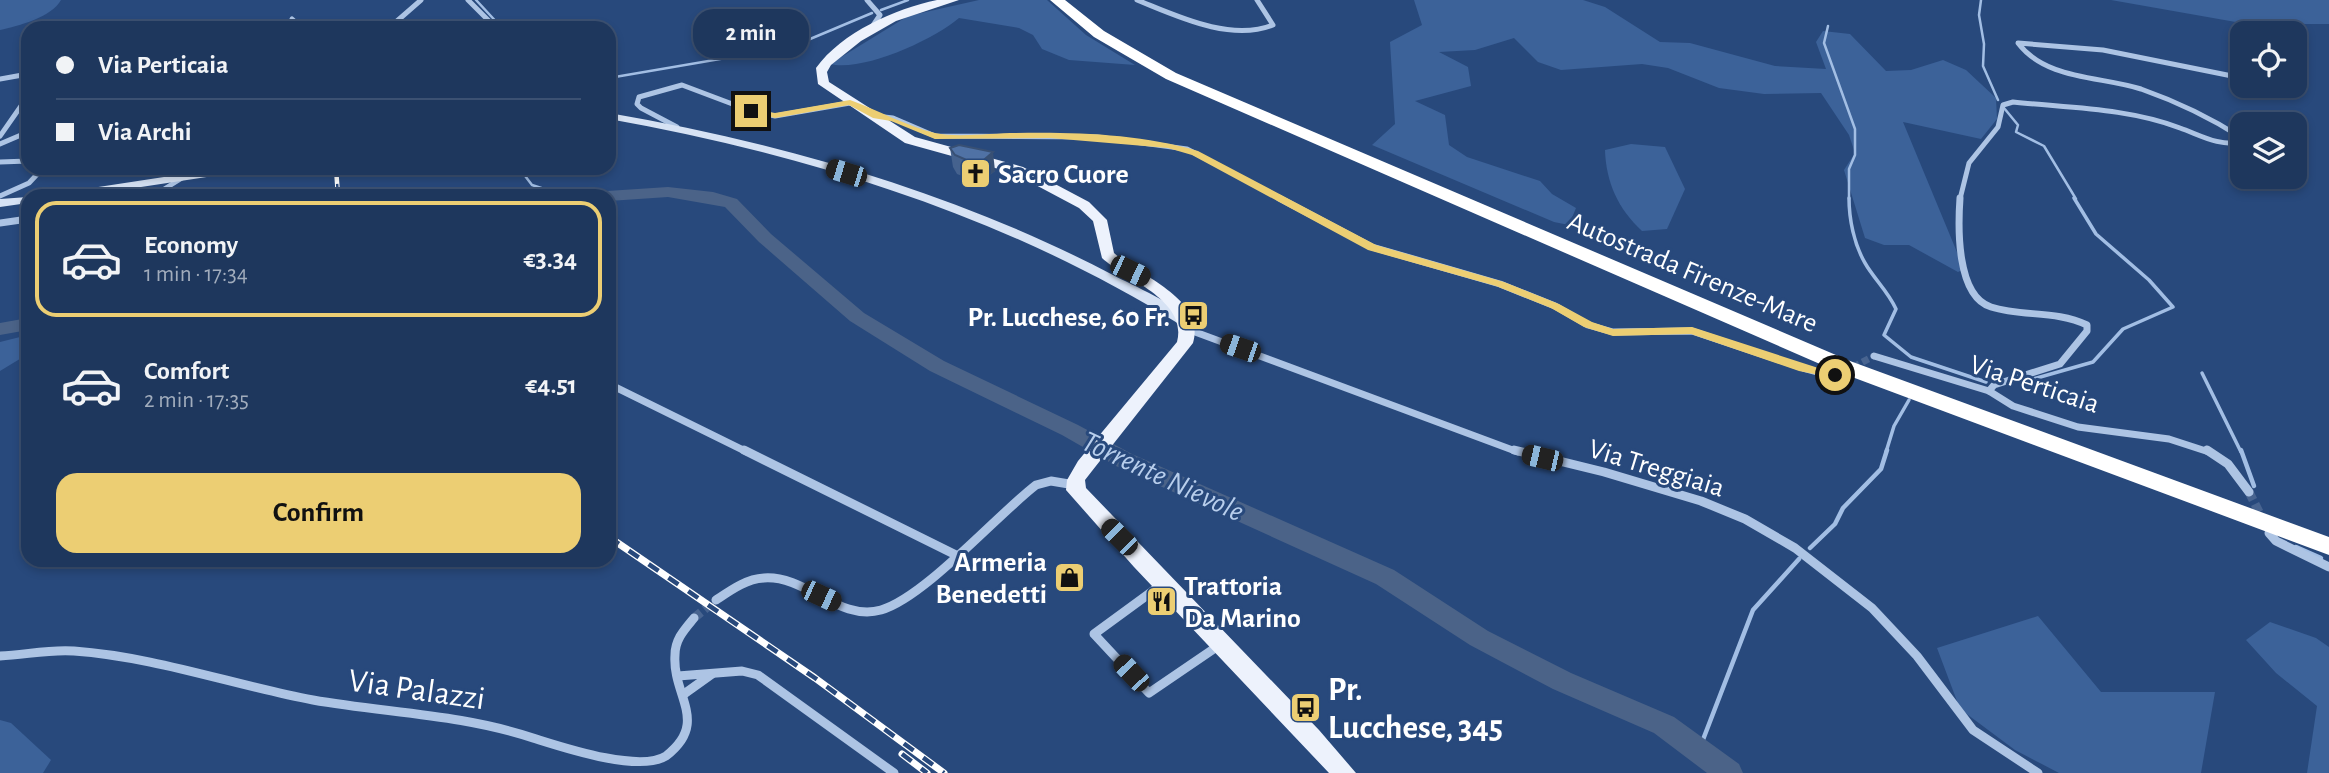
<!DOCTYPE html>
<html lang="en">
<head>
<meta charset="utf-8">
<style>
	:root { --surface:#1e375d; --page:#2b4266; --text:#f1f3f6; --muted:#a1acbc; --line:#3c5172; --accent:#ecce73 }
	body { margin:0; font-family:"Alegreya Sans",sans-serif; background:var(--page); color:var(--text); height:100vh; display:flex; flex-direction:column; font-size:26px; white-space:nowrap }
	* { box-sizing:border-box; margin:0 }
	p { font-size:23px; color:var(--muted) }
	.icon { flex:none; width:38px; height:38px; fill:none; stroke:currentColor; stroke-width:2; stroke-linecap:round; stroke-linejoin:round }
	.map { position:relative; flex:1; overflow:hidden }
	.panel { position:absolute; left:21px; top:189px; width:595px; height:378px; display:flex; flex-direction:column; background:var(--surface); border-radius:21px; box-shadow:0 4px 10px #0003,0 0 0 2px var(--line) }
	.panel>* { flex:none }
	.banner { position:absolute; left:21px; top:21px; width:595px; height:154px; border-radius:21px; box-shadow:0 4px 10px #0003,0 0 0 2px var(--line); display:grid; align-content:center; height:154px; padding:0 35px; background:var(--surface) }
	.buttons { position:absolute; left:2230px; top:21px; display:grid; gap:14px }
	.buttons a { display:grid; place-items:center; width:77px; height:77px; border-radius:14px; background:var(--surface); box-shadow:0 4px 10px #0003,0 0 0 2px var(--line); font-size:35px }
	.end { position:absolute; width:32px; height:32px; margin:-16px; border:9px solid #ecce73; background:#111; box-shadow:0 0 0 4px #111 }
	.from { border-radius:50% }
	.bubble { position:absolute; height:49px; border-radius:21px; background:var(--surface); box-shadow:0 4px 10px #0003,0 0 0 2px var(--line); font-size:23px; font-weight:700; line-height:49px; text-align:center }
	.car { position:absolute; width:21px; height:42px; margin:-21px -10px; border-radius:9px; box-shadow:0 0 5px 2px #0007; background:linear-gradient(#222 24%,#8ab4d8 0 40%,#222 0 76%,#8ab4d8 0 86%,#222 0) }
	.banner b { display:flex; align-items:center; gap:24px; height:66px; font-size:26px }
	.banner b+b { border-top:2px solid var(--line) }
	.banner i { width:18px; height:18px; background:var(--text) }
	ul { padding:12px 0 0; list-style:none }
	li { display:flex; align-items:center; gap:21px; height:116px; margin:0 14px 10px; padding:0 21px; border:4px solid transparent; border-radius:21px }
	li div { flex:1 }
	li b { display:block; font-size:26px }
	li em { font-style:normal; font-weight:700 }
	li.selected { border-color:var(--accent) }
	li>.icon { width:63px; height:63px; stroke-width:1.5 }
	.primary-button { display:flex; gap:14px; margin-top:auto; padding:14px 35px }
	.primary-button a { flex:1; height:80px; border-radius:21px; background:var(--accent); color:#111; font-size:28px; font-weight:700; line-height:80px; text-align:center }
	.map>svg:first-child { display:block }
	.green { fill:#3c6299 }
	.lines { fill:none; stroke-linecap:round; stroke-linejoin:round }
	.stream-far2 { stroke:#a2bee4; stroke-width:2.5 }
	.stream-far1 { stroke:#a2bee4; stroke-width:3.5 }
	.stream { stroke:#a2bee4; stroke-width:4.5 }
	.river { fill:#4b6388; fill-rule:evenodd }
	.street-tunnel-far1 { stroke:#486490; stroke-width:7; stroke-dasharray:7 3.5; stroke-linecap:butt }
	.street-tunnel { stroke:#486490; stroke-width:9; stroke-dasharray:9 4.5; stroke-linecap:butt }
	.street-far2 { stroke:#adc4e4; stroke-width:5 }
	.street-far1 { stroke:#adc4e4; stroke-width:7 }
	.street { stroke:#adc4e4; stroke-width:9 }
	.secondary { fill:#d6e2f4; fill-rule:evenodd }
	.primary { fill:#edf2fc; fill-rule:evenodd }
	.highway { fill:#fff; fill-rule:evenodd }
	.rail-far1-casing { stroke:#fff; stroke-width:4.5 }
	.rail-casing { stroke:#fff; stroke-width:7 }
	.rail-far1 { stroke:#28497c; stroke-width:2.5; stroke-dasharray:8; stroke-linecap:butt }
	.rail { stroke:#28497c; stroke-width:4.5; stroke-dasharray:12; stroke-linecap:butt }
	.wall { fill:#45628e }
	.shaded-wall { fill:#385074 }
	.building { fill:#5072a5; stroke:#385074; stroke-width:2 }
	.route { fill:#ecce73 }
	.labels { text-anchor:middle; stroke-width:6; stroke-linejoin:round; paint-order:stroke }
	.poi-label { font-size:28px; font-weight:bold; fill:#fff; stroke:#28497c; text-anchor:start }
	.street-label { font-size:28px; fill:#fff; stroke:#28497c }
	.water-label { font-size:30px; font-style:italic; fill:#b8ceec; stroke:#28497c }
	.near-street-label { font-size:33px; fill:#fff; stroke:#28497c }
	.near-poi-label { font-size:33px; font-weight:bold; fill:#fff; stroke:#28497c; text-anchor:start }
</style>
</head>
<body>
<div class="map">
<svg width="2329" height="773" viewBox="0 0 2329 773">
	<rect width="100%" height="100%" fill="#28497c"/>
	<g class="green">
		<path d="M0 0H61C52 17 18 26 0 30Z"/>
		<path d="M979 0H1047L1086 35 1135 65 1069 60 1042 49 1033 35 1019 28 959 18C933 40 863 72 830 64L908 16Z"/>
		<path d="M1414 0H1583L1605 7 1660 42 1690 43 1775 66 1826 69 1816 42 1823 31 1850 34 1886 71 1911 70 1943 60 1966 70 1996 98 1997 119 1981 139 1903 122 1964 269 1958 272 1909 245H1884L1865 238 1844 170 1855 153 1849 135 1821 93 1764 94 1719 88 1668 68 1642 64 1561 70 1538 62 1514 38 1475 50 1439 52 1468 67 1471 86 1415 101 1445 115 1449 145 1467 157 1540 181 1552 194 1576 208 1569 225 1554 222 1372 145 1395 124 1390 42 1422 25Z"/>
		<path d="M2111 0H2329V24H2247Z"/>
		<path d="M1631 144 1665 147 1685 189 1667 229 1642 231C1618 209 1606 182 1605 150Z"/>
		<path d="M28 335V354L0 371V342Z"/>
		<path d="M2038 616 2101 692H2215L2201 773H2059L2015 750 1960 709 1937 648Z"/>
		<path d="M2270 622 2316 638 2329 647V773H2307L2317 706 2276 673 2246 640Z"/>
		<path d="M0 720 11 723 51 760 43 773H0Z"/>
	</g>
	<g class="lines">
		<g class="stream-far2">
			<path d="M476 0 502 28"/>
			<path d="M1981 0 1979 15 1984 44 1983 66 1998 100"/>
			<path d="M881 10 908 0"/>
			<path d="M1828 26 1824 43 1855 129V155L1849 169V199"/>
			<path d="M609 78 791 47 872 13"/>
			<path d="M2004 108 2018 125 2016 132 2044 146 2076 199"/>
			<path d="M519 168 532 185 566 196"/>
		</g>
		<g class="stream-far1">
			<path d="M1849 198C1849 219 1854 244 1865 263 1874 279 1888 291 1896 309L1884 335 1911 357 1986 382"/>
			<path d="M2202 373 2241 452"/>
			<path d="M2023 382 2093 362 2123 329 2173 307 2149 280 2096 234 2074 198"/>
			<path d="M1886 452 1894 426 1909 400"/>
		</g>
		<g class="stream">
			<path d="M2241 450 2254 486"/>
			<path d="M2296 547 2321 558"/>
			<path d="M1810 548 1835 524 1843 508 1881 469 1887 450"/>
			<path d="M1699 750 1753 610 1799 559"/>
		</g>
		<g class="river">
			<path d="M668 187 713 192 737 199 771 234 864 313 944 361 1078 425 1132 454 1394 570 1488 631 1571 673 1674 717 1739 764 1743 773H1707L1654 733 1553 689 1470 645 1376 584 1116 466 1062 435 930 371 850 321 759 242 725 207 668 197 609 201V196H598L607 191Z"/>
			<path d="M28 318V330L0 335V323Z"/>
		</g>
		<path class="street-tunnel-far1" d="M1853 367 1874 356"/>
		<g class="street-tunnel">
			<path d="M2249 492 2263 520"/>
			<path d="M694 618 716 600"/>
		</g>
		<g class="street-far2">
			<path d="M468 0 496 28"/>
			<path d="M867 0 880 15 872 27"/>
			<path d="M1137 0C1177 16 1230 42 1273 25L1257 0"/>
			<path d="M292 19 302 28"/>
			<path d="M389 28 421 0"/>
			<path d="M2242 78 2103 50 2018 43C2046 80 2100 76 2141 89 2175 101 2211 118 2242 138"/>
			<path d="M0 79 28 74"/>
			<path d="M876 116 893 118 935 136 1097 137 1187 149 1282 199"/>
			<path d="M677 127 641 108 637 104 639 97 682 85 751 111 775 116 850 103"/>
			<path d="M0 136 28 96"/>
			<path d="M0 144 28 132"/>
			<path d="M0 162 28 161"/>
			<path d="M0 196 29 183 43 168"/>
			<path d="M153 196 182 178 190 168"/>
			<path d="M1960 199 1969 163 1998 127 2003 105 2013 102C2068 108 2128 108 2180 128 2200 135 2219 147 2242 142"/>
		</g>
		<g class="street-far1">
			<path d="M1279 198 1372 247 1500 284 1555 306 1588 325 1613 332 1692 331 1803 368 1829 375 1840 373"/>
			<path d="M1960 198C1958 226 1956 296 1991 307 2022 317 2056 310 2087 325V331L2060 364 1994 385 1989 391"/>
			<path d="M0 223 28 219"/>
			<path d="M1187 329 1518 452"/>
			<path d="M1874 356 1989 391 2013 406 2078 427 2169 439 2209 452"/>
			<path d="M609 384 747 452"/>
		</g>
		<g class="street">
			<path d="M744 450 956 555"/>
			<path d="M1514 450 1604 472 1701 501 1745 519 1795 548 1872 608 1917 656 1973 730 2038 773"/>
			<path d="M2207 450 2228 464 2249 492"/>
			<path d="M2269 533 2276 541 2329 567"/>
			<path d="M1161 585 1094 634 1149 693 1218 646"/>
			<path d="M716 600C731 590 746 579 764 578 806 575 839 622 881 610 924 598 997 515 1036 485L1051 481 1075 485"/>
			<path d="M0 656C25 655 49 649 74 651 156 657 233 685 313 700 387 713 461 714 533 738 562 747 639 773 666 756 710 722 672 696 675 655 675 639 685 629 694 618"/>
			<path d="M678 676 742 671 758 675 894 773"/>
			<path d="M684 694 712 674"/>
		</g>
		<g class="secondary">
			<path d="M609 113C782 143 957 193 1113 275 1134 286 1176 304 1191 321L1184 325 1179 324C1008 217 807 154 609 119Z"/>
			<path d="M223 168H252L246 171 82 196H53L59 193Z"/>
			<path d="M28 197V203L0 207V199Z"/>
		</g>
		<path class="primary" d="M937 0H959L896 21 861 41 831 65 827 72 829 82 915 137 1023 167 1089 202 1107 220 1114 253C1140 276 1206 299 1193 343L1092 471 1085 480 1086 488 1319 730 1356 773H1329L1134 567 1066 490 1067 480 1078 461 1177 342C1188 300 1126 280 1102 258L1093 221 1079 208 1013 173 905 143 818 84 816 68C842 32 895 9 937 0Z"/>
		<path class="highway" d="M1050 0H1065L1104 31 1176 73 1850 361 2329 537V555L1836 371 1166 79 1094 37Z"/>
		<defs>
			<path id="rail-far1" d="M336 168 338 196"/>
			<g id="rail">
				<path d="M609 537 815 678 944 773"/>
				<path d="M902 754 927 773"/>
			</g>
		</defs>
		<use href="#rail-far1" class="rail-far1-casing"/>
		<use href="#rail" class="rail-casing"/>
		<use href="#rail-far1" class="rail-far1"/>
		<use href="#rail" class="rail"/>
	</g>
	<path class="wall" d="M950 148 995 171 980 183 957 174 953 167Z"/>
	<path class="shaded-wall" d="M993 152 995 171 980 183 978 165Z"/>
	<path class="building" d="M959 145 993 152 978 165 955 155 950 148Z"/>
	<path class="route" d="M850 100C878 110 906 126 935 133 957 138 993 133 1016 133 1076 132 1141 134 1198 151L1376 245 1504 282 1559 304 1592 322 1613 329 1692 327 1840 375 1835 378 1799 371 1691 334 1613 336 1584 327 1551 308 1496 286 1368 250 1192 155 1168 148 1050 138 935 139 891 121 873 118 849 105 775 118 747 111 751 109 775 113Z"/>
	<defs>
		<symbol id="church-square" viewBox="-11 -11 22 22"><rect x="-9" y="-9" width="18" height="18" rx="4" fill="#ecce73" stroke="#28497c"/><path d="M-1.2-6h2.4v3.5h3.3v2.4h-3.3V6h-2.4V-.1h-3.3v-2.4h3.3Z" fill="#111"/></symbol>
		<symbol id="bus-square" viewBox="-11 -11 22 22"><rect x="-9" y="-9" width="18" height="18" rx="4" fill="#ecce73" stroke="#28497c"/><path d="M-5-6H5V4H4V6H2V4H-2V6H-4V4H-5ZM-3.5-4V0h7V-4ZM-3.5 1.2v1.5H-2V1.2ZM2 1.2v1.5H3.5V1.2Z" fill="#111"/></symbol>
		<symbol id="shop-square" viewBox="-11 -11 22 22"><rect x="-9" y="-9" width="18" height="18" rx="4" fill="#ecce73" stroke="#28497c"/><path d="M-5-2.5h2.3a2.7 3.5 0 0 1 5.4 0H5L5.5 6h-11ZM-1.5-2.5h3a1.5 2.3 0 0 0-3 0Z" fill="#111"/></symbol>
		<symbol id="restaurant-square" viewBox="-11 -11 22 22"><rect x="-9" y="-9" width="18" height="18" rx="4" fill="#ecce73" stroke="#28497c"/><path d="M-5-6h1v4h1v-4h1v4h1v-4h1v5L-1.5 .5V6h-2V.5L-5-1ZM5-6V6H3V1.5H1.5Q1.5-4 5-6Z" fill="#111"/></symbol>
	</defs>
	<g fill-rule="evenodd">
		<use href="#church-square" x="958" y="156" width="35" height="35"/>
		<use href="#bus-square" x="1176" y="298" width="35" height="35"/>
		<use href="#shop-square" x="1052" y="560" width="35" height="35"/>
		<use href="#restaurant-square" x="1144" y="584" width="35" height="35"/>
		<use href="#bus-square" x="1288" y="690" width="35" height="35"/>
	</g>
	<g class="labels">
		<g class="poi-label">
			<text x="998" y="183">Sacro Cuore</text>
			<text x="1170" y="326" text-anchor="end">Pr. Lucchese, 60 Fr.</text>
			<text x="1047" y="571" text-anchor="end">Armeria<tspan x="1047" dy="32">Benedetti</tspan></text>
			<text x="1184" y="595">Trattoria<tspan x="1184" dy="32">Da Marino</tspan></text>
		</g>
		<g class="street-label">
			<text transform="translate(1693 271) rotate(23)" y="10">Autostrada Firenze-Mare</text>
			<text transform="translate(2035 383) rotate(18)" y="10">Via Perticaia</text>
			<text transform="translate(1657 467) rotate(17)" y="10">Via Treggiaia</text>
		</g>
		<g class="water-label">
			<text transform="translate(1163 476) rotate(25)" y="10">Torrente Nievole</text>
		</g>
		<g class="near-street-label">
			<text transform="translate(417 688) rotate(8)" y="12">Via Palazzi</text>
		</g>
		<g class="near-poi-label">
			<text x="1328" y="700">Pr.<tspan x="1328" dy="38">Lucchese, 345</tspan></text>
		</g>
	</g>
</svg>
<div class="buttons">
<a><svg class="icon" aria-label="locate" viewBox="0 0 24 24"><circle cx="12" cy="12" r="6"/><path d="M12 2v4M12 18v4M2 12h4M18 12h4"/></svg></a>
<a><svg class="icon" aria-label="layers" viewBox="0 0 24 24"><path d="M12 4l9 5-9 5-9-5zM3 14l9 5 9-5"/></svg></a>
</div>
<i class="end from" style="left:1835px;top:375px"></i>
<i class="end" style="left:751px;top:111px"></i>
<div class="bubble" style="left:693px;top:9px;width:116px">2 min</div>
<i class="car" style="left:846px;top:173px;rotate:287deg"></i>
<i class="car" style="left:1130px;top:271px;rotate:116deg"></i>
<i class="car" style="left:1240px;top:348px;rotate:289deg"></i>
<i class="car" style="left:1542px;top:458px;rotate:283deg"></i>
<i class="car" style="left:1119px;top:537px;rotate:315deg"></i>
<i class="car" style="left:821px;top:596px;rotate:115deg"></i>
<i class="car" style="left:1131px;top:673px;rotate:317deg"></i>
<div class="banner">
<b><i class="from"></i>Via Perticaia</b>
<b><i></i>Via Archi</b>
</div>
<section class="panel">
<ul>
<li class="selected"><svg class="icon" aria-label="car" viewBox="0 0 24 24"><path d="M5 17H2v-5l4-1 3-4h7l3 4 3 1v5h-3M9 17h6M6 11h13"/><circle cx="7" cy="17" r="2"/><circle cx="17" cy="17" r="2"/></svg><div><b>Economy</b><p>1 min · 17:34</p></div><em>€3.34</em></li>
<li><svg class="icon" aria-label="car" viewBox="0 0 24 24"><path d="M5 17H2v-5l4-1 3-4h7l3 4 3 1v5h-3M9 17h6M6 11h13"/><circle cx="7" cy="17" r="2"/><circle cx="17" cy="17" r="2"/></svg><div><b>Comfort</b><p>2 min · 17:35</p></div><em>€4.51</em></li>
</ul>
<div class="primary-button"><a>Confirm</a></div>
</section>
</div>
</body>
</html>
